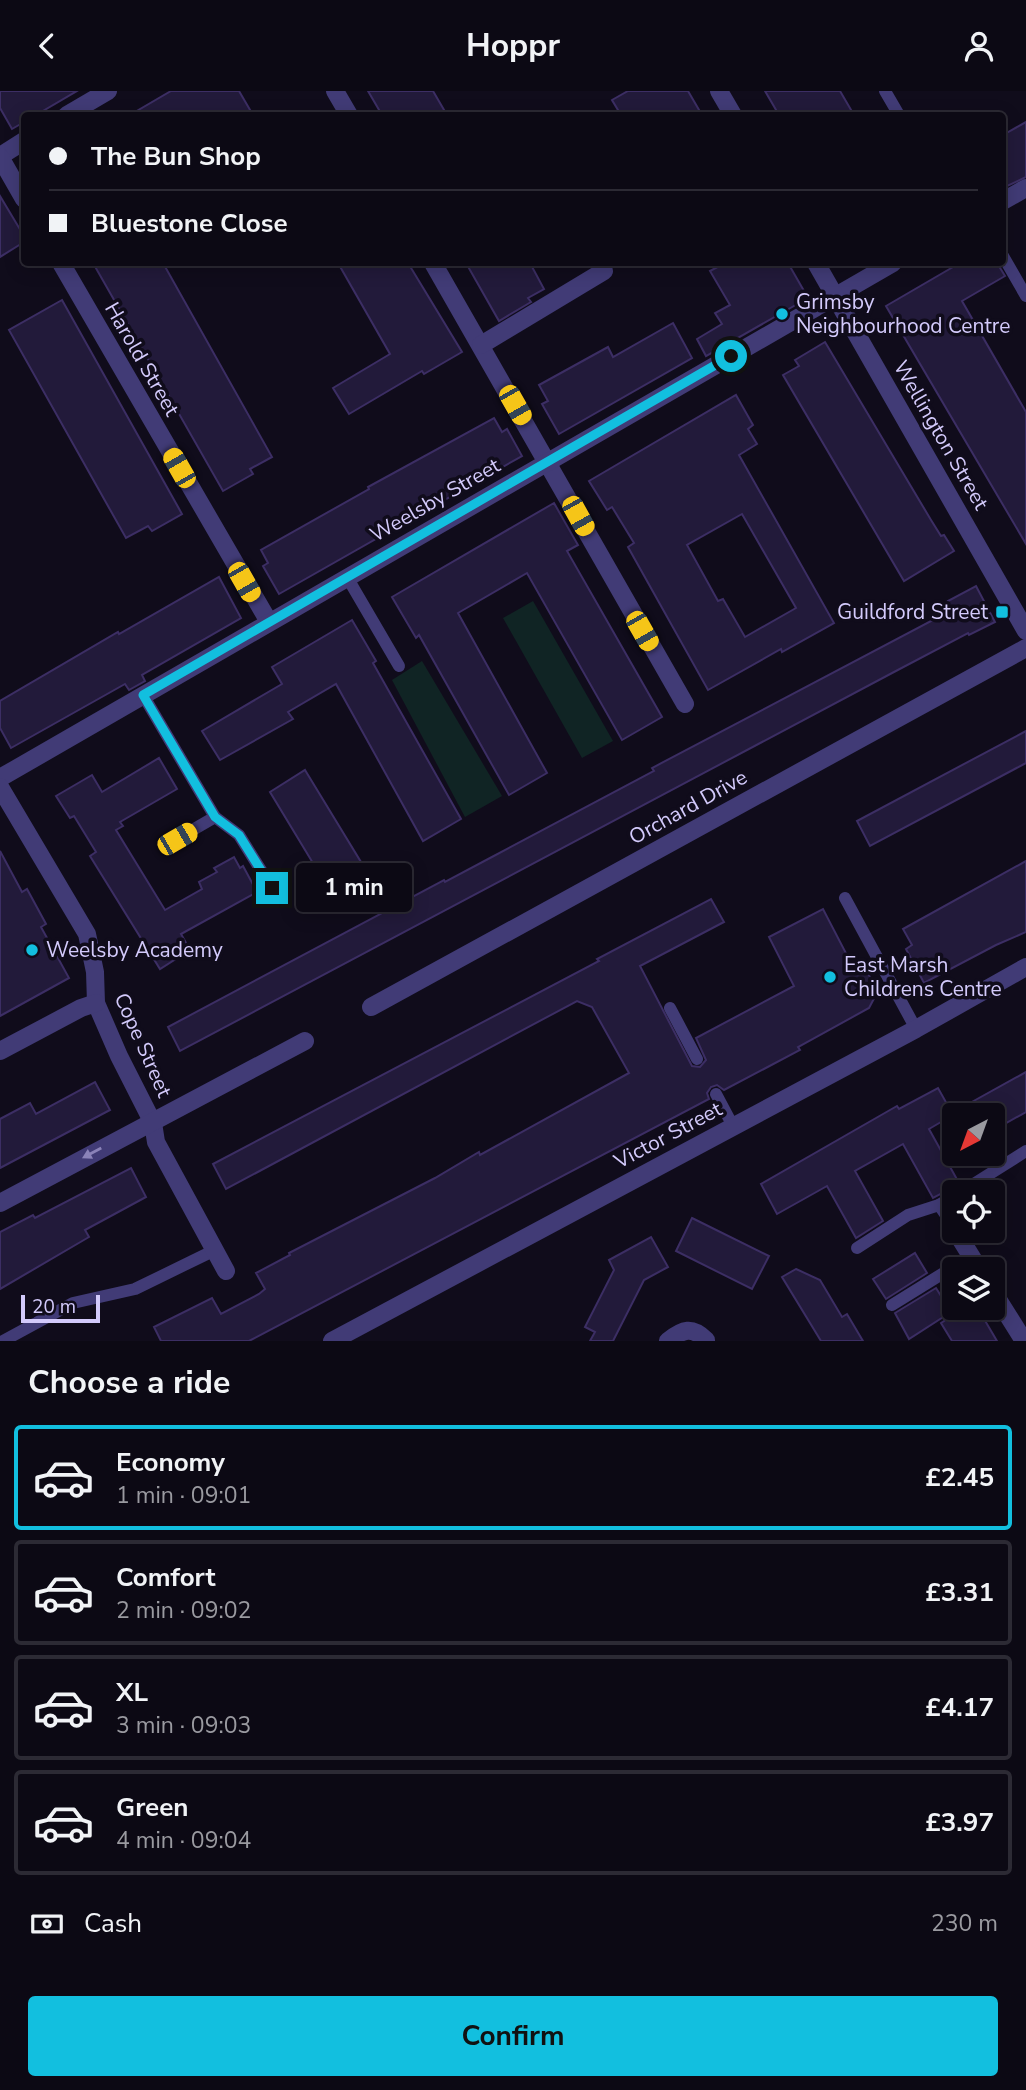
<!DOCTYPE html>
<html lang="en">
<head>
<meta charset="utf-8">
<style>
	:root { --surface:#0c0914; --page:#15121d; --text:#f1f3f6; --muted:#9a9aa0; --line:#2c2a34; --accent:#12bfdf }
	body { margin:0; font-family:"Nunito Sans",sans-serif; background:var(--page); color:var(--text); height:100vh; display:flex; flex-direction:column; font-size:26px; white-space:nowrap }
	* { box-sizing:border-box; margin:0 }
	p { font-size:23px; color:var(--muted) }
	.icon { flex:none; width:38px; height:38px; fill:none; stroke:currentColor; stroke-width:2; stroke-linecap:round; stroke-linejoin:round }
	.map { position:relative; height:1250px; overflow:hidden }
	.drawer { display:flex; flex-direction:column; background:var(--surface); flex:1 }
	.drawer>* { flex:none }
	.top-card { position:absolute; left:21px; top:21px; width:985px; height:154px; border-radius:7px; box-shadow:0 4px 18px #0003,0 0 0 2px var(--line); display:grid; align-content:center; height:154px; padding:0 28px; background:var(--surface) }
	.needle { width:46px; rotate:221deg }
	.tools { position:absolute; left:942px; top:1012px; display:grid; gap:14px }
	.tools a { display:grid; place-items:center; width:63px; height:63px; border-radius:7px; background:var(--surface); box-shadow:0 4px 18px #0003,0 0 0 2px var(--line); font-size:35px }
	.scale { position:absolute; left:21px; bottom:18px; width:79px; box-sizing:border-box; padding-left:7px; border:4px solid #d3cafb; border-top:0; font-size:19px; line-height:24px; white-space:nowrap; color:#d3cafb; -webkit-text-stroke:5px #100c1b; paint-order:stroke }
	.end { position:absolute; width:32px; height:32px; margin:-16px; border:9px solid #12bfdf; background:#111; box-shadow:0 0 0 4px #111 }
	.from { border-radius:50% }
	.bubble { position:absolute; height:49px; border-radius:7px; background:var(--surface); box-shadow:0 4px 18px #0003,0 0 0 2px var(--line); font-size:23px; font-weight:700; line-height:49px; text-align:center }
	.car { position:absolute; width:21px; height:42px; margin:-21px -10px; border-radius:9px; box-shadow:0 0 5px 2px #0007; background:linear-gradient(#f5c518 24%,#345 0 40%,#f5c518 0 76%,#345 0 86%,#f5c518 0) }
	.top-card b { display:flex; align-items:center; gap:24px; height:66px; font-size:26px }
	.top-card b+b { border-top:2px solid var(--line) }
	.top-card i { width:18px; height:18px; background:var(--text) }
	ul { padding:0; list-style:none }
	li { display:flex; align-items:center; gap:21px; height:105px; margin:0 14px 10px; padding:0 14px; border:4px solid var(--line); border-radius:7px }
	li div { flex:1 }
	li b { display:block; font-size:26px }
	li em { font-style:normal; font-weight:700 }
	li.current { border-color:var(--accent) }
	li>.icon { width:63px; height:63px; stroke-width:1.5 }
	h2 { padding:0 28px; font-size:32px; line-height:84px }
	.pay { display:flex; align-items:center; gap:18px; height:77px; padding:0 28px; font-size:26px }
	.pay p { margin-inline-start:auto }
	.action { display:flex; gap:14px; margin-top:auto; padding:14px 28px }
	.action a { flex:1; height:80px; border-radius:7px; background:var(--accent); color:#111; font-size:28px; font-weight:700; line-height:80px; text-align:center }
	header { display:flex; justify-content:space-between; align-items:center; height:91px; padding:0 28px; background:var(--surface); font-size:32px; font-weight:700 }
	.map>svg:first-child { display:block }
	.green { fill:#102424 }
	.building { fill:#221a3a; stroke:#3c2e64; stroke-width:2; fill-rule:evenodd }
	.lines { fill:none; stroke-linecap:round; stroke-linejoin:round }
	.service { stroke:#413b76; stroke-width:12 }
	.minor { stroke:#413b76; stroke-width:18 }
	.tertiary { stroke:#413b76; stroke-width:18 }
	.oneway { fill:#8a82b8 }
	.route { stroke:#12bfdf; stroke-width:9 }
	.poi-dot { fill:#12bfdf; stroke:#100c1b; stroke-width:2.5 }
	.labels { text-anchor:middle; stroke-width:7; stroke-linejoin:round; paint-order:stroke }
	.poi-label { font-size:21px; fill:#d3cafb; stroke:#100c1b; text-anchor:start }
	.street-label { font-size:21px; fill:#d3cafb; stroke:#100c1b }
</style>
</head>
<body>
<header><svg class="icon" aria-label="back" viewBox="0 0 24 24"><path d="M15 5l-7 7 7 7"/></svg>Hoppr<svg class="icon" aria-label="person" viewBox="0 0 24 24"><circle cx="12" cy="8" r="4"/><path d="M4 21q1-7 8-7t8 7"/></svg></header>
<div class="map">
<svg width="1026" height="1250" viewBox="0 0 1026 1250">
	<rect width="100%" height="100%" fill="#100c1b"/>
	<g class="green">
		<path d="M533 510 613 650 582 667 503 527Z"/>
		<path d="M422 570 502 705 465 726 392 589Z"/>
	</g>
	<g class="building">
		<path d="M0 0H77L36 24H24V31L12 38 0 17Z"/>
		<path d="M171 0H239L253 24H130Z"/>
		<path d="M368 0H433L447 24H382Z"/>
		<path d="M628 0H688L702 24H621L612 9Z"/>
		<path d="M765 0H840L854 24H779Z"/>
		<path d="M1026 31V86L1003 97V44Z"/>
		<path d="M0 105 24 145V151L0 166Z"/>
		<path d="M93 172H163L272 366 250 378 253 383 223 400Z"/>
		<path d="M338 172H408L462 261 424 283 422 280 349 323 333 297 390 263Z"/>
		<path d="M466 172H530L544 198 528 207 531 211 499 230Z"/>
		<path d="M725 172H788L808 207 706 265 697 248 722 233 715 222 730 214 710 180Z"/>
		<path d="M960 172H997L1005 185 962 210 1026 321V453L886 215Z"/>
		<path d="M62 209 182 423 152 440 148 435 126 447 9 239Z"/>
		<path d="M673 232 692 267 559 343 542 313 548 310 539 294 608 256 613 266Z"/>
		<path d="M825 251 931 429 941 445 944 444 954 460 904 490 783 284 799 275 795 269Z"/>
		<path d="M736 304 753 334 748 338 757 353 739 364 834 532 782 561 781 558 708 599 628 456 634 452 612 416 607 419 589 390ZM742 423 796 517 745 546 723 508 718 510 687 454Z"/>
		<path d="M494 327 502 341 507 338 522 365 279 503 263 475 268 472 261 459 369 398 368 396Z"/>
		<path d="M554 412 578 454 567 460 662 626 622 649 527 482 458 522 547 682 509 704 419 544 416 547 392 506Z"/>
		<path d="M219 486 241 527 142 584 145 590 129 599 125 593 11 657 0 637V610L118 541 119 543Z"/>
		<path d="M976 495 995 531 969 544 968 542 894 581 180 960 168 936 444 789 445 791 490 767 654 680 652 677 952 519 948 510Z"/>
		<path d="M352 529 376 570 373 572 461 728 423 750 336 593 288 621 293 628 220 669 202 640 282 593 272 576Z"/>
		<path d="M1026 640V672L870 755 857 730Z"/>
		<path d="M159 667 177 698 120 731 123 735 116 739 165 819 202 798 199 791 217 781 214 777 234 766 240 777 243 775 257 801 181 843 190 859 160 878 90 765 96 761 74 725 70 727 56 705 92 684 102 701Z"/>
		<path d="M305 679 364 776 328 797 270 701Z"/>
		<path d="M0 760 22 801 27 798 46 833 41 836 69 887 0 925Z"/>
		<path d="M1026 770V841L996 854 924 892 906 858 912 854 903 838Z"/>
		<path d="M711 808 724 831 640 875 692 975 700 976 706 969 696 947 794 895 769 846 823 818 851 872 865 877 878 900 869 917 798 956 800 959 724 999 717 994 711 996 707 1002 709 1008 249 1250H161L154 1236 212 1207 221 1223 259 1203 265 1198 256 1182 290 1164 289 1162 435 1087 479 1061 480 1064 629 982 592 916 577 910 226 1098 213 1073 599 870 597 868Z"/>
		<path d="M1026 981V1021L992 1040V1024H953L929 1038 959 1092 954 1096 933 1107 903 1053 855 1080 883 1130 856 1147 827 1095 777 1123 761 1093 897 1015 899 1018 938 997 952 1022Z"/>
		<path d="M95 991 110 1019 0 1077V1028L30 1012 36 1023Z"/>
		<path d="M131 1077 146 1106 85 1139 89 1146 0 1198V1141L33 1124 35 1127Z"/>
		<path d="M692 1127 769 1165 752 1198 676 1160Z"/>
		<path d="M651 1146 668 1176 644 1189 613 1250H590L595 1241 585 1236 614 1179 609 1169Z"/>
		<path d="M915 1162 927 1182 886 1208 873 1188Z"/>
		<path d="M796 1178 820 1189 842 1226 847 1223 863 1250H821L782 1186Z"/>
		<path d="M936 1197 951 1221 909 1248 895 1222Z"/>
		<path d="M966 1216H977L997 1250H952L941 1232Z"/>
	</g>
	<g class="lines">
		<g class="service">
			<path d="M885 0 899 24"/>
			<path d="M1003 165 1026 205"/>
			<path d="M347 486 399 575"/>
			<path d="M143 604 215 726 177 748"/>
			<path d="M215 726 239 744 272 797"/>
			<path d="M845 807 916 938"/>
			<path d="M670 917 697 968"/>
			<path d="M716 1003 733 1035"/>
			<path d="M961 1101 1026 1060"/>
			<path d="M939 1114 950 1130"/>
			<path d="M857 1157 908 1124 939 1114 954 1105"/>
			<path d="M892 1214 971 1165"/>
			<path d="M3 1250 73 1212 135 1198 215 1159"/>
		</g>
		<g class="minor">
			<path d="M335 0 349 24"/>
			<path d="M67 24 108 0"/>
			<path d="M0 65 24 50"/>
			<path d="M0 66 24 108"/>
			<path d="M1003 110 1026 97"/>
			<path d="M61 172 269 531"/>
			<path d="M433 172 685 613"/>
			<path d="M481 254 604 180"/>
			<path d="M0 687 893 172"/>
			<path d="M0 696 87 843 95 881 96 912 119 965 153 1032 156 1051 226 1180"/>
			<path d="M371 916 1026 557"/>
			<path d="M0 960 81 917 96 912"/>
			<path d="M0 1112 305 950"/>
			<path d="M955 1139 979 1178"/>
			<path d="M992 1199 1024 1250"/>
			<path d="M332 1250 916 938 1026 876"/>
			<path d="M668 1250C683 1238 692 1235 706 1249"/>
		</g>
		<g class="tertiary">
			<path d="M719 0 733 24"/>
			<path d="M816 172 1026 540"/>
		</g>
	</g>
	<defs><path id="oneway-solid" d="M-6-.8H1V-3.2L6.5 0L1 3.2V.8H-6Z" transform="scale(1.75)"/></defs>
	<use class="oneway" href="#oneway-solid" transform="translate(92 1062) rotate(152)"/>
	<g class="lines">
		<path class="route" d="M272 797 239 744 215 726 143 604 731 265"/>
	</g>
	<g class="poi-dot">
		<circle cx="782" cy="223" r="7"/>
		<rect x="995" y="514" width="14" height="14" rx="3.5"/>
		<circle cx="32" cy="859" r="7"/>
		<circle cx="830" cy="886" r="7"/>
	</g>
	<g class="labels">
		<g class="poi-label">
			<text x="796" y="218">Grimsby<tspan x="796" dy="24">Neighbourhood Centre</tspan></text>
			<text x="988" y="528" text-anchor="end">Guildford Street</text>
			<text x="46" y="866">Weelsby Academy</text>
			<text x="844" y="881">East Marsh<tspan x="844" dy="24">Childrens Centre</tspan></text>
		</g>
		<g class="street-label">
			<text transform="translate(142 268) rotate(60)" y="7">Harold Street</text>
			<text transform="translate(941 344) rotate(60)" y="7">Wellington Street</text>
			<text transform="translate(435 409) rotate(-30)" y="7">Weelsby Street</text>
			<text transform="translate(688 716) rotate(-29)" y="7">Orchard Drive</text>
			<text transform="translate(143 954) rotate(66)" y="7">Cope Street</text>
			<text transform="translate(668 1044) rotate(-28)" y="7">Victor Street</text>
		</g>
	</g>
</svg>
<div class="tools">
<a><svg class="needle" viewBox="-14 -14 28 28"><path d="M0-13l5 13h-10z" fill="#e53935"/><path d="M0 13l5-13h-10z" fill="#9a9aa0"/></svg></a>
<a><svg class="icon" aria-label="locate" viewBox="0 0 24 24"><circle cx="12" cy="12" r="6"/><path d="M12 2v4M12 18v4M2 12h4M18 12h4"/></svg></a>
<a><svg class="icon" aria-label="layers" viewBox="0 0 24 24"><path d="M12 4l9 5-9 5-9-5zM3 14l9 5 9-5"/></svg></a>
</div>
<div class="scale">20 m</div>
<i class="end from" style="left:731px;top:265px"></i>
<i class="end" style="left:272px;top:797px"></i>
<div class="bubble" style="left:296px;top:772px;width:116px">1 min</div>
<i class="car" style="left:515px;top:314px;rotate:150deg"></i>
<i class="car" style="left:179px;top:377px;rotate:330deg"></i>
<i class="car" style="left:578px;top:425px;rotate:151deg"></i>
<i class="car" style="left:244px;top:491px;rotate:150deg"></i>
<i class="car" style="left:642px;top:540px;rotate:150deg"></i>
<i class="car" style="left:177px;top:748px;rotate:60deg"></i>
<div class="top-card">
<b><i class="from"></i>The Bun Shop</b>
<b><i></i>Bluestone Close</b>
</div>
</div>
<section class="drawer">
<h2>Choose a ride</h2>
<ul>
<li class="current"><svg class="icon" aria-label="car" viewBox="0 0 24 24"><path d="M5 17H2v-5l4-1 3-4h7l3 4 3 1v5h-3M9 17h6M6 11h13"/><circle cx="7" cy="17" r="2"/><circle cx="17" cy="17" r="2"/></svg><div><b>Economy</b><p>1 min · 09:01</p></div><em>£2.45</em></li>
<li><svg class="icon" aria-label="car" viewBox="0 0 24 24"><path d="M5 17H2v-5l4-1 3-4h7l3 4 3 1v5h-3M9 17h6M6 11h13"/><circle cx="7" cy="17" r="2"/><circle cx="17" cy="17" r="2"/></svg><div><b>Comfort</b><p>2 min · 09:02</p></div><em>£3.31</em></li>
<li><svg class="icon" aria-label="car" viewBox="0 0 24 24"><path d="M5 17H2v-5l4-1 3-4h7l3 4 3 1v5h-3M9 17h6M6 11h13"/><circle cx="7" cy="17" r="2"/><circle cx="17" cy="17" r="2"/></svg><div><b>XL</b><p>3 min · 09:03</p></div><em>£4.17</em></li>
<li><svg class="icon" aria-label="car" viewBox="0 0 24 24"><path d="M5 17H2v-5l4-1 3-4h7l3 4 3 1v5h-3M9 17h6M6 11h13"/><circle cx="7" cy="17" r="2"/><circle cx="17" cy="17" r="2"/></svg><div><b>Green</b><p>4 min · 09:04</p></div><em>£3.97</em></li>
</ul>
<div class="pay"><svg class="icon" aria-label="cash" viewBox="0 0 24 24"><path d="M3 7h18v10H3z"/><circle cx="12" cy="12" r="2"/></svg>Cash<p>230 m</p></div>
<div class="action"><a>Confirm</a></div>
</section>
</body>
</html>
